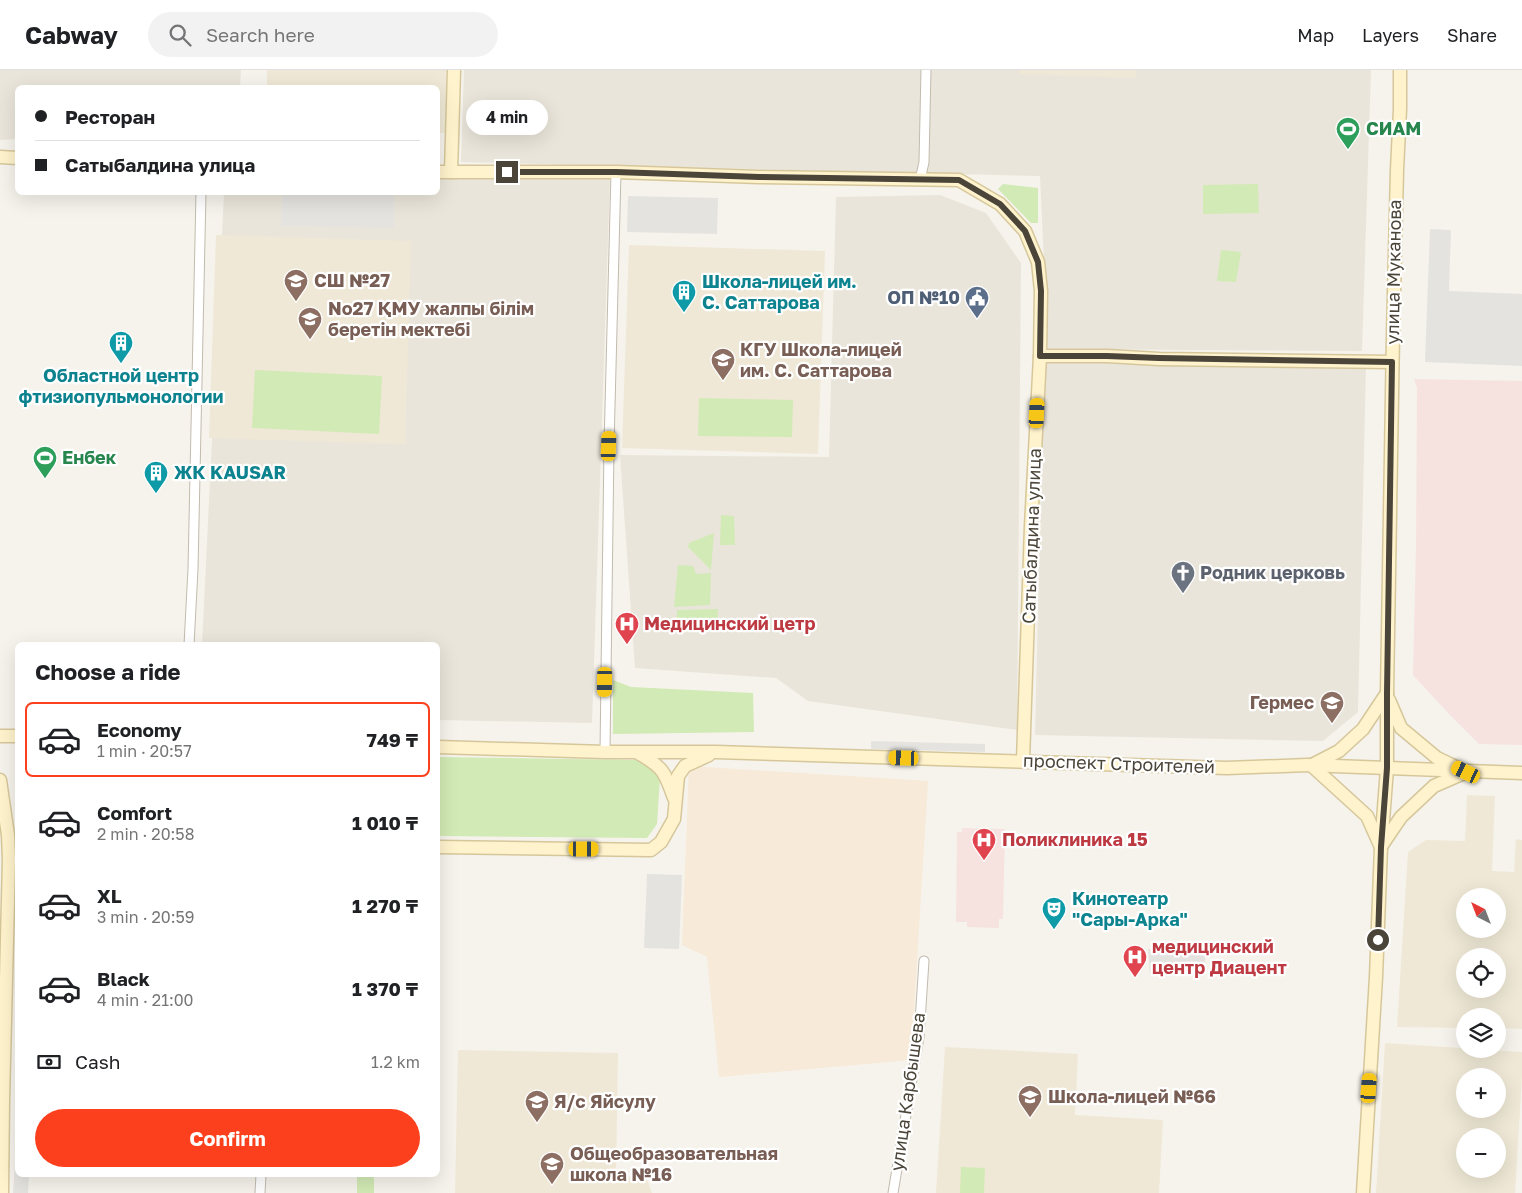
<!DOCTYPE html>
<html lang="en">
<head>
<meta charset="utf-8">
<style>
	:root { --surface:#fff; --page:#f2f2f2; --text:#202124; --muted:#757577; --line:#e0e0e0; --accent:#fc3f1d }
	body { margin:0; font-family:"Golos Text",sans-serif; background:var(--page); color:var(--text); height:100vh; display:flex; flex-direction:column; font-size:19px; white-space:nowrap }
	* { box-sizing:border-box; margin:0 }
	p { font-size:16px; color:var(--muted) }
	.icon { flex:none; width:28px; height:28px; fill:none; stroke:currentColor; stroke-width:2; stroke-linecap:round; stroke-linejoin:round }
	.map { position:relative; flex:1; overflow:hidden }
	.side { position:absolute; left:15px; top:572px; width:425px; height:535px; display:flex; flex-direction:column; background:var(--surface); border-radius:8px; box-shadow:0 5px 20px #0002 }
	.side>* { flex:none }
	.banner { position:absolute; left:15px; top:15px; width:425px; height:110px; border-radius:8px; box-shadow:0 5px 20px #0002; display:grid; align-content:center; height:110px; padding:0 20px; background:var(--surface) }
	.needle { width:32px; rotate:318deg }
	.tools { position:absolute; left:1456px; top:818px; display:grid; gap:10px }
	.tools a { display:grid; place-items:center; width:50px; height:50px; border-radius:50%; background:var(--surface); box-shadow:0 5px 20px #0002; font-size:25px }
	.end { position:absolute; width:22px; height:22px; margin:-11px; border:6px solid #4b4439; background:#fff; box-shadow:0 0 0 2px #fff }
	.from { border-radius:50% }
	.bubble { position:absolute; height:35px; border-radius:18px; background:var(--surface); box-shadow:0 5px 20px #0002; font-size:16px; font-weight:700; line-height:35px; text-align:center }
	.car { position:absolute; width:15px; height:30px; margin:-15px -8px; border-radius:6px; box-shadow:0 0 4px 1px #0007; background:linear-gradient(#f5c518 24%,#345 0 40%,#f5c518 0 76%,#345 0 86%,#f5c518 0) }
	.banner b { display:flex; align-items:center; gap:18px; height:48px; font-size:19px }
	.banner b+b { border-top:1px solid var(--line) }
	.banner i { width:12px; height:12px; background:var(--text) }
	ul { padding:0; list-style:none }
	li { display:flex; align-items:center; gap:15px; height:75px; margin:0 10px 8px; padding:0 10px; border:2px solid transparent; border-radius:8px }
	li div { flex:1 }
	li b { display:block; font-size:19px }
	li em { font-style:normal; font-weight:700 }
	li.active { border-color:var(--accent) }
	li>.icon { width:45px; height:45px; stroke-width:1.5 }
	h2 { padding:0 20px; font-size:22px; line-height:60px }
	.pay { display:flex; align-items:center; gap:12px; height:55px; padding:0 20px; font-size:19px }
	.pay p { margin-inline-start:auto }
	.action { display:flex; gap:10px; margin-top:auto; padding:10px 20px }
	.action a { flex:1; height:58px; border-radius:30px; background:var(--accent); color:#fff; font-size:20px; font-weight:700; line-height:58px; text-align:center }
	header { display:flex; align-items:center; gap:30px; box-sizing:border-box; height:70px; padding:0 25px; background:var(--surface); border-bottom:1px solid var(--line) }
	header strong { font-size:24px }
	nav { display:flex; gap:28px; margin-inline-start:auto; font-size:18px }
	.search { width:350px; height:45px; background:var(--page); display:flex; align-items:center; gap:12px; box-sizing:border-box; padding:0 18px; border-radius:28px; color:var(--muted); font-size:19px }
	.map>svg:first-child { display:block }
	.residential { fill:#eae5da }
	.commercial { fill:#f7ead8 }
	.education { fill:#efe8d6; fill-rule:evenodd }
	.medical { fill:#f6e3e0 }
	.green { fill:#d2eab5 }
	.parking { fill:#e5e3e0 }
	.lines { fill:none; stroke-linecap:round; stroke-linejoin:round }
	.street-casing { stroke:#c2bbae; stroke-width:11 }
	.secondary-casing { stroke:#d6c79b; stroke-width:15 }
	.street { stroke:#fff; stroke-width:9 }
	.secondary { stroke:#fff3cd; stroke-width:12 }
	.route { stroke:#4b4439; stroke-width:6 }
	.labels { text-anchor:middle; stroke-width:4.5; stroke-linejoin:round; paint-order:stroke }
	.leisure-label { font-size:18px; font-weight:bold; fill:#27864d; stroke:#fff; text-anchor:start }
	.street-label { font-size:18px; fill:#4b4439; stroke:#fff }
	.education-label { font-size:18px; font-weight:bold; fill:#785e54; stroke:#fff; text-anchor:start }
	.culture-label { font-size:18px; font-weight:bold; fill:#0d838f; stroke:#fff; text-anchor:start }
	.service-label { font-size:18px; font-weight:bold; fill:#4e5e75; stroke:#fff; text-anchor:end }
	.worship-label { font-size:18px; font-weight:bold; fill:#5b616d; stroke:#fff; text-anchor:start }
	.health-label { font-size:18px; font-weight:bold; fill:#be3a42; stroke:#fff; text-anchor:start }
</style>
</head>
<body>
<header>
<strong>Cabway</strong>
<div class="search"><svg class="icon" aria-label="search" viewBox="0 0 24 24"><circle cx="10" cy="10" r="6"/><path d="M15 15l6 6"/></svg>Search here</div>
<nav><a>Map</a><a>Layers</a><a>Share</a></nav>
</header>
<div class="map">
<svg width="1522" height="1123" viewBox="0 0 1522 1123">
	<rect width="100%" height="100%" fill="#f6f3ec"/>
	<g class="residential">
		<path d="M0 0H241L240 17 18 18 17 69 0 70Z"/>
		<path d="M464 0H1371L1362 281 1048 279 1040 106 461 92Z"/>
		<path d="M438 106H610L592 653 438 650V575H202L224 123 438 122Z"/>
		<path d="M940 125 986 143 1021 193 1017 660 808 631 776 608 635 598 620 385 829 387 836 127Z"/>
		<path d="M1044 288 1366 295 1358 642 1323 671 1035 665Z"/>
	</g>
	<path class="commercial" d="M689 696 928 711 911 990 719 1007 707 887 682 875Z"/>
	<g class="education">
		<path d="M267 0H446V63H438V18L267 17Z"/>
		<path d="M1019 0H1136V8L1019 4Z"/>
		<path d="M216 165 411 171 405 374 209 368Z"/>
		<path d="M629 175 825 181 818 384 622 378Z"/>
		<path d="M1467 725 1495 726 1492 801 1514 802 1516 769 1522 770V959L1498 958V946H1465V958L1397 957 1408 782 1426 770 1465 771ZM1498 826V859H1465V826ZM1498 886V919H1465V886Z"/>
		<path d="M1385 973 1522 982V1007L1515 1123H1376ZM1498 1006V1039H1465V1006ZM1498 1066V1099H1465V1066Z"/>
		<path d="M945 977 1078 984 1075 1045 1163 1050 1159 1123H936Z"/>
		<path d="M458 980 618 983 616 1105 646 1107 652 1123H455Z"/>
	</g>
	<g class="medical">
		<path d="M1414 309 1522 311V675L1479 674 1450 645 1413 605 1416 477 1417 318Z"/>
		<path d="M962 758 1005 759 1003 849H999V858L967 857V852H956L957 762H962Z"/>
	</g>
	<g class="green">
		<path d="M1003 114 1038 118V153H1031L998 119Z"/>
		<path d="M1258 114 1259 143 1203 144V115Z"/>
		<path d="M1221 180 1241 182 1236 212 1217 211Z"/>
		<path d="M255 300 382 306 379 364 252 358Z"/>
		<path d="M699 328 793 330 792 367 698 366Z"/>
		<path d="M721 445 734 446 735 475H720Z"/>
		<path d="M714 463 711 500 688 477 689 473Z"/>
		<path d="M678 495 693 496 696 504 711 503 710 535 674 537Z"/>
		<path d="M718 539 717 562H676L677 540Z"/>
		<path d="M613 610 631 617 753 623 754 662 613 664Z"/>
		<path d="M438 687 635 690 652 696 660 708 657 754 647 768 438 766Z"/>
		<path d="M961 1097 985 1098 984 1123H960Z"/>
		<rect x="357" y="1105" width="17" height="18"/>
	</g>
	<g class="parking">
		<path d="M282 123H394V158L281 156Z"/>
		<path d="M628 126 718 128 717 164 627 162Z"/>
		<path d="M1430 159 1451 160 1449 221 1522 224V296L1425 292Z"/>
		<path d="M871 671 985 674V682L871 679Z"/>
		<path d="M647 804 682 805 679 879 644 878Z"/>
		<path d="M1148 879H1207L1203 902 1150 904Z"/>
		<path d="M17 1062 18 1105H29L28 1123H13Z"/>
	</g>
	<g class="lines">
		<defs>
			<g id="street">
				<path d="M920 110 924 92 926 0"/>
				<path d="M189 575 193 499 201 122"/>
				<path d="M605 682 609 376 616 102"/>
				<path d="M260 1123 261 1105"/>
				<path d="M893 1123 919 967 924 891"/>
			</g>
			<g id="secondary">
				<path d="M0 87 18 88"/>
				<path d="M438 102H616L759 107 959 110 1000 134 1025 161 1038 192 1041 221 1040 286 1031 456 1023 691"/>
				<path d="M451 102 454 0"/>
				<path d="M1040 286H1107L1159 289 1392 292"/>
				<path d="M1389 630 1401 658 1437 688 1460 699"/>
				<path d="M0 666H18"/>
				<path d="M438 677 605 682H716L1227 698 1307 695 1522 703"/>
				<path d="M638 683C663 697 665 702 674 728"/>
				<path d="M1314 694 1339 681 1363 659 1387 623"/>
				<path d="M1311 695 1367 746 1380 775"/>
				<path d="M0 710 8 765 9 790 3 1030 2 1123"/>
				<path d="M1382 775 1401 747 1434 716 1464 703"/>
				<path d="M438 777 651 780 661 772 674 749 678 706 685 696 709 685"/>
				<path d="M1363 1123 1376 907 1381 777 1387 698V623L1393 265 1397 100 1400 39V0"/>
			</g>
		</defs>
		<use href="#street" class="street-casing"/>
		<use href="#secondary" class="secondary-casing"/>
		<use href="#street" class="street"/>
		<use href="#secondary" class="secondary"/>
	</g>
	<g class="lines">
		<path class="route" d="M507 102H616L759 107 959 110 1000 134 1025 161 1038 192 1041 221 1040 286H1107L1159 288 1392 292 1387 623V698L1381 777 1378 870"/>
	</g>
	<defs>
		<symbol id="stadium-pin" viewBox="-11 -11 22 30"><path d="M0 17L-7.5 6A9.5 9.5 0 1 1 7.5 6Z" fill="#2e9e5b" stroke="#fff"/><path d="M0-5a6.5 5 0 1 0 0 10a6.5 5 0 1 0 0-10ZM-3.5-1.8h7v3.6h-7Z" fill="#fff"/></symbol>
		<symbol id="school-pin" viewBox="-11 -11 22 30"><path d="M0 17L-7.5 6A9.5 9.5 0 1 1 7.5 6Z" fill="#8d6e63" stroke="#fff"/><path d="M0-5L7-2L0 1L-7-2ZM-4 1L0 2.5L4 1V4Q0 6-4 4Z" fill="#fff"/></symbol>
		<symbol id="building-pin" viewBox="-11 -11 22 30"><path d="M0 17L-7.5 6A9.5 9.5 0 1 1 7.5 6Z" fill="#0f9aa8" stroke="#fff"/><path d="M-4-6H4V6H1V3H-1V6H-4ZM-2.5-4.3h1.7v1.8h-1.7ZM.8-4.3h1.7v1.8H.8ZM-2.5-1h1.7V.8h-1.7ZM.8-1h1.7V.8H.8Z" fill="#fff"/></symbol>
		<symbol id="civic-pin" viewBox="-11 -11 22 30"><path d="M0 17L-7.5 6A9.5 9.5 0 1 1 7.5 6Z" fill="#5c6f8a" stroke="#fff"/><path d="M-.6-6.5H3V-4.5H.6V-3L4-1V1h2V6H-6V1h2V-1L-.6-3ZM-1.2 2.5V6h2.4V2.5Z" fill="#fff"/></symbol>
		<symbol id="church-pin" viewBox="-11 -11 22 30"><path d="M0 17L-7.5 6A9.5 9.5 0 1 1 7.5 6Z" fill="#6b7280" stroke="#fff"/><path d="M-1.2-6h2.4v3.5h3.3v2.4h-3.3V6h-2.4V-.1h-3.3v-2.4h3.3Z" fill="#fff"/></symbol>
		<symbol id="hospital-pin" viewBox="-11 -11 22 30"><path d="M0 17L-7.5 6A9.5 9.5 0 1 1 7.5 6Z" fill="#e0444e" stroke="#fff"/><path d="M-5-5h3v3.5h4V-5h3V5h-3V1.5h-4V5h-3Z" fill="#fff"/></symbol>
		<symbol id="theatre-pin" viewBox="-11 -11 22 30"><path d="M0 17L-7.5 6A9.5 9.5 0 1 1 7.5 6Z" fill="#0f9aa8" stroke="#fff"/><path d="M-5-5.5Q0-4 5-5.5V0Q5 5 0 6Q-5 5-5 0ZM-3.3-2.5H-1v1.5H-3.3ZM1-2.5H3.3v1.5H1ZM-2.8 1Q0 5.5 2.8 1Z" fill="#fff"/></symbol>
	</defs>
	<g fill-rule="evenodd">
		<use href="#stadium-pin" x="1334" y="45" width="28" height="38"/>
		<use href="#school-pin" x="282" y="197" width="28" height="38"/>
		<use href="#building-pin" x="670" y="208" width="28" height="38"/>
		<use href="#civic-pin" x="963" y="214" width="28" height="38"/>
		<use href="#school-pin" x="296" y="235" width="28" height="38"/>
		<use href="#building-pin" x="107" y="259" width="28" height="38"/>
		<use href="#school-pin" x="709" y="276" width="28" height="38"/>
		<use href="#stadium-pin" x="31" y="374" width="28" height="38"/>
		<use href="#building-pin" x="142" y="389" width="28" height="38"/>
		<use href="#church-pin" x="1169" y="489" width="28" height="38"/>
		<use href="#hospital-pin" x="613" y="540" width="28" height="38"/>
		<use href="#school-pin" x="1318" y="619" width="28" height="38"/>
		<use href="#hospital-pin" x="970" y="756" width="28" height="38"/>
		<use href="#theatre-pin" x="1040" y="825" width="28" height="38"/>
		<use href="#hospital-pin" x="1121" y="873" width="28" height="38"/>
		<use href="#school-pin" x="1016" y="1013" width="28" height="38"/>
		<use href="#school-pin" x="523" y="1018" width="28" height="38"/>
		<use href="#school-pin" x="538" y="1080" width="28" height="38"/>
	</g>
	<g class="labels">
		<g class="leisure-label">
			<text x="1366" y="65">СИАМ</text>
			<text x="62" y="394">Енбек</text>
		</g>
		<g class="street-label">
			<text transform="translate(1394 202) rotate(-89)" y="6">улица Муканова</text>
			<text transform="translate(1032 466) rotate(-88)" y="6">Сатыбалдина улица</text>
			<text transform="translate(1119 694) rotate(2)" y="6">проспект Строителей</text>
			<text transform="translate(908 1022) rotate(-82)" y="6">улица Карбышева</text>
		</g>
		<g class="education-label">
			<text x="314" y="217">СШ №27</text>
			<text x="328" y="245">No27 ҚМУ жалпы білім<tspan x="328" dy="21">беретін мектебі</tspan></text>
			<text x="740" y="286">КГУ Школа-лицей<tspan x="740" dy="21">им. С. Саттарова</tspan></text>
			<text x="1314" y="639" text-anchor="end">Гермес</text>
			<text x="1048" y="1033">Школа-лицей №66</text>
			<text x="554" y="1038">Я/c Яйсулу</text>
			<text x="570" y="1090">Общеобразовательная<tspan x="570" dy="21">школа №16</tspan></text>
		</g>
		<g class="culture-label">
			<text x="702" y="218">Школа-лицей им.<tspan x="702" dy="21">С. Саттарова</tspan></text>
			<text x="121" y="312" text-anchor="middle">Областной центр<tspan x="121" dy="21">фтизиопульмонологии</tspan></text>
			<text x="174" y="409">ЖК KAUSAR</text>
			<text x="1072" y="835">Кинотеатр<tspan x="1072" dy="21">"Сары-Арка"</tspan></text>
		</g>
		<g class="service-label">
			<text x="960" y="234">ОП №10</text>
		</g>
		<g class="worship-label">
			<text x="1200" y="509">Родник церковь</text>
		</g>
		<g class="health-label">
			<text x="644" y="560">Медицинский цетр</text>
			<text x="1002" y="776">Поликлиника 15</text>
			<text x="1152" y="883">медицинский<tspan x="1152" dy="21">центр Диацент</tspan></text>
		</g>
	</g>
</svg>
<div class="tools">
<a><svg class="needle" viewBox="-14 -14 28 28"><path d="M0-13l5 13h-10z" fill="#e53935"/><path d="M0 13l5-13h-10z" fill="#757577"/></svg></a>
<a><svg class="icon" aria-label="locate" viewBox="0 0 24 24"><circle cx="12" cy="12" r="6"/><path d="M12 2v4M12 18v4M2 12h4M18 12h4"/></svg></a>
<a><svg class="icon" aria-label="layers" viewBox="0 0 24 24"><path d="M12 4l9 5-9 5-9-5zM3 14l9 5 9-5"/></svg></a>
<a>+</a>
<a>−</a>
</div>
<i class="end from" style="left:1378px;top:870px"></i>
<i class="end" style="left:507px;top:102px"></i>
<div class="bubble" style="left:466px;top:30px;width:82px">4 min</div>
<i class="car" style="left:1037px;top:343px;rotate:3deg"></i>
<i class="car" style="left:609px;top:376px;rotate:2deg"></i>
<i class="car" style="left:605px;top:612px;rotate:181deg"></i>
<i class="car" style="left:904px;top:688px;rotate:272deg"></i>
<i class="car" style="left:1466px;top:702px;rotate:296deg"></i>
<i class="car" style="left:584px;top:779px;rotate:90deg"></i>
<i class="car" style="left:1369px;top:1018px;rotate:4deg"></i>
<div class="banner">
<b><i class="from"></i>Ресторан</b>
<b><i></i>Сатыбалдина улица</b>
</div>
<section class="side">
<h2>Choose a ride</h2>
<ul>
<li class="active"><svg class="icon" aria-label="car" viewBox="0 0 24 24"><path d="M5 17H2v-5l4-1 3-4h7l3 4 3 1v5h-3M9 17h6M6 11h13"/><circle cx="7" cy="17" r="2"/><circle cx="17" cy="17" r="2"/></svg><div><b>Economy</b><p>1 min · 20:57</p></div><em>749 ₸</em></li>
<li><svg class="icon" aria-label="car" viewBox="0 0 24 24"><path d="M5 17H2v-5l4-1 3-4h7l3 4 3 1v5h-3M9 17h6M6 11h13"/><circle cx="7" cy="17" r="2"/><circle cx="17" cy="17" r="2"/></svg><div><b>Comfort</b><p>2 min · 20:58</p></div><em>1 010 ₸</em></li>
<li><svg class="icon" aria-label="car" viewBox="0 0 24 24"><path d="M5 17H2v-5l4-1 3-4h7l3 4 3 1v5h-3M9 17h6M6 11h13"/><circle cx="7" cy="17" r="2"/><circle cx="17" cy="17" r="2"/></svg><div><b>XL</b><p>3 min · 20:59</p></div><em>1 270 ₸</em></li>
<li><svg class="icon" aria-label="car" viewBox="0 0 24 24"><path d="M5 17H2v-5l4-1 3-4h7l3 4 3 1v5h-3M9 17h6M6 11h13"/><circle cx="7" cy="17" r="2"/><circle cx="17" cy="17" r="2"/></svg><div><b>Black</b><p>4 min · 21:00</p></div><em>1 370 ₸</em></li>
</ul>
<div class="pay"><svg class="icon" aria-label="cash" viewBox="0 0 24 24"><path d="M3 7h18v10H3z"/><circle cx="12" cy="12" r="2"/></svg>Cash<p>1.2 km</p></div>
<div class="action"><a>Confirm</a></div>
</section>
</div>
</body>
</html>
